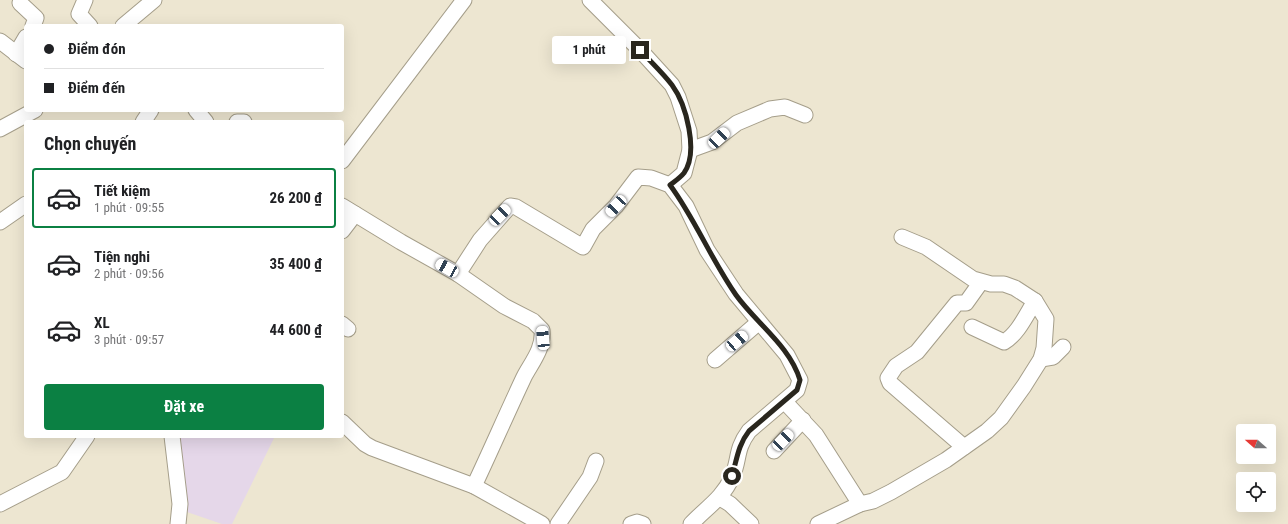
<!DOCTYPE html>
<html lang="vi">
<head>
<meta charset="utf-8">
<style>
	:root { --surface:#fff; --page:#f6f6f6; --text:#202124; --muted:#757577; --line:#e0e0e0; --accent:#0b8043 }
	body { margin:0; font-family:"Roboto Condensed",sans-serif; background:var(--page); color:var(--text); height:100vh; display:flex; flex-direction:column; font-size:15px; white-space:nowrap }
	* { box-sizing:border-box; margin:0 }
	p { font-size:13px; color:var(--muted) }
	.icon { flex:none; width:22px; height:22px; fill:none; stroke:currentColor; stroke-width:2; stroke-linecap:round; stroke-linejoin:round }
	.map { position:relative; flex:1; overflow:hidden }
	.sheet { position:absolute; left:24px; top:120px; width:320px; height:318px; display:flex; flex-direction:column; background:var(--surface); border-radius:4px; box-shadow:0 4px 16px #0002 }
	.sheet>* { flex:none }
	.guide { position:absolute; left:24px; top:24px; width:320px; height:88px; border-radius:4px; box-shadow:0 4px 16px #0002; display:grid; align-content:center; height:88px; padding:0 20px; background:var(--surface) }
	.needle { width:26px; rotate:291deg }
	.fabs { position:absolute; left:1236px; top:424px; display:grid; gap:8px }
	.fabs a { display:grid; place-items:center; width:40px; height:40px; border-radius:4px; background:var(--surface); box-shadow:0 4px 16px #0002; font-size:20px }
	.end { position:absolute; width:18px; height:18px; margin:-9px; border:5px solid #29261e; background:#fff; box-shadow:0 0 0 2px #fff }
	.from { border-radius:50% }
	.bubble { position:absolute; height:28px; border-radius:4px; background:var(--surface); box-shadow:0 4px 16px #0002; font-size:13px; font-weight:700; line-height:28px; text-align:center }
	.car { position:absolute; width:12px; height:24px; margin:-12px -6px; border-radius:5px; box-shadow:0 0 3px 1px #0007; background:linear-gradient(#fff 24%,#345 0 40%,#fff 0 76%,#345 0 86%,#fff 0) }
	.guide b { display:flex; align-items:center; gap:14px; height:38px; font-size:15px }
	.guide b+b { border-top:1px solid var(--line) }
	.guide i { width:10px; height:10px; background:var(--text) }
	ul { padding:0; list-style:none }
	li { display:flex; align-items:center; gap:12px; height:60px; margin:0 8px 6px; padding:0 12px; border:2px solid transparent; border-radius:4px }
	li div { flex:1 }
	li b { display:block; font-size:15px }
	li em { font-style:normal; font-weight:700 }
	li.current { border-color:var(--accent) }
	li>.icon { width:36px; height:36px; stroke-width:1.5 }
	h2 { padding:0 20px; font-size:18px; line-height:48px }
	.cta { display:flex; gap:8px; margin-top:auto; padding:8px 20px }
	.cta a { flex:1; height:46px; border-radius:4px; background:var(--accent); color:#fff; font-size:16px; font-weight:700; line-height:46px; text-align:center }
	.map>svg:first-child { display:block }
	.education { fill:#e5d7e9 }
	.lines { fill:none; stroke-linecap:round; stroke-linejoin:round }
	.minor-casing { stroke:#a59e8a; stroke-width:17 }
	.minor { stroke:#fff; stroke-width:15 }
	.route { stroke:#29261e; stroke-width:5 }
</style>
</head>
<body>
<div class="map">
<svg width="1288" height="524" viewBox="0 0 1288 524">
	<rect width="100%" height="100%" fill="#ede6d1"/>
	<path class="education" d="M182 436H275L232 524H222L184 511 180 439Z"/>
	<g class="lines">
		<defs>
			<g id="minor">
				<path d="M85 0 79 14 90 26"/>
				<path d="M590 0 640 50 672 85 678 97 689 131 690 150 684 173 670 185"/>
				<path d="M20 3 36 18 33 26"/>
				<path d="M123 26 154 0"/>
				<path d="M0 41 26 61"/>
				<path d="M16 54 26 37"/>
				<path d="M196 110 206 122"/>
				<path d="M143 122 151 110"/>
				<path d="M237 122H244"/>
				<path d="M0 129 35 110"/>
				<path d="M690 150 712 142 737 123 770 109 785 107 805 115"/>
				<path d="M342 161 464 0"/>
				<path d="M342 206 401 242 458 274 504 306 533 321 542 330C544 348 532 362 524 377 507 413 491 450 474 486"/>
				<path d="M0 222 26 204"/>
				<path d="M342 231 355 214"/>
				<path d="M458 274 480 240 510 206 516 207 583 247 593 229 616 206 638 177 651 178 670 185 686 206 707 250 736 294 787 355 800 380 797 390 749 431C735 450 740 459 732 477 723 498 706 508 691 524"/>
				<path d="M342 324 348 329"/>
				<path d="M972 327 1004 342C1018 334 1026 315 1035 301"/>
				<path d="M1041 359 1053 357 1063 347"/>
				<path d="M715 360 759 322"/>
				<path d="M785 402 816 435 860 504"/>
				<path d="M342 422 365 444 372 448 474 486 542 524"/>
				<path d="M172 436 180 504 178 524"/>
				<path d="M964 447 890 383 888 378 896 366 917 352 957 303H966L981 282"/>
				<path d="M774 451 803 420"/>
				<path d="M720 498 730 504 751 524"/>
				<path d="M0 504 62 472 87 436"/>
				<path d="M558 524 590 477 596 461"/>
				<path d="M631 524 637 522 643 524"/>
				<path d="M818 524 860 504 873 501 891 492 946 460 987 431 1001 418 1024 386 1041 359 1044 348 1046 319 1035 301 1015 288 1004 284H991L973 279 926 247 902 237"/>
			</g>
		</defs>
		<use href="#minor" class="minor-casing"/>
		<use href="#minor" class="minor"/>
	</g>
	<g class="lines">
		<path class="route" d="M640 50C651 62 663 73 672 85 686 104 699 152 684 173 680 178 675 181 670 185 695 219 711 259 736 295 756 323 790 346 800 380L797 390 749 431C738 445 737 459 732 476"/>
	</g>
</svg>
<div class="fabs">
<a><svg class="needle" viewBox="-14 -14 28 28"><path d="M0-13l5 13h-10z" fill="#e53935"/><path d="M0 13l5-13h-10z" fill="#757577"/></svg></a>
<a><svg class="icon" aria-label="locate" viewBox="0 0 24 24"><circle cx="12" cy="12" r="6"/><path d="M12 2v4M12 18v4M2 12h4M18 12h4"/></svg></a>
</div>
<i class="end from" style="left:732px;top:476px"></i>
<i class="end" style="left:640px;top:50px"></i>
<div class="bubble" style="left:552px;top:36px;width:74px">1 phút</div>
<i class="car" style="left:719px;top:138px;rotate:46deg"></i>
<i class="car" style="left:616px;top:206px;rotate:223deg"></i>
<i class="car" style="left:500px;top:215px;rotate:45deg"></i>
<i class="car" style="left:447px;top:268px;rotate:299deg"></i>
<i class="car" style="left:543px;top:338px;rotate:354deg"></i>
<i class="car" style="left:737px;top:341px;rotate:49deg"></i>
<i class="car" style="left:783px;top:440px;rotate:44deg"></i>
<div class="guide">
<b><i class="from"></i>Điểm đón</b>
<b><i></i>Điểm đến</b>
</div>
<section class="sheet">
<h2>Chọn chuyến</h2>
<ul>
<li class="current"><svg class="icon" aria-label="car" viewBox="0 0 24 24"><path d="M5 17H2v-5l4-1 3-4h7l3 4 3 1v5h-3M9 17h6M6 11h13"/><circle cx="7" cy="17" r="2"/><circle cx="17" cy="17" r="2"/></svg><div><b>Tiết kiệm</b><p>1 phút · 09:55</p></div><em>26 200 ₫</em></li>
<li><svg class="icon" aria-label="car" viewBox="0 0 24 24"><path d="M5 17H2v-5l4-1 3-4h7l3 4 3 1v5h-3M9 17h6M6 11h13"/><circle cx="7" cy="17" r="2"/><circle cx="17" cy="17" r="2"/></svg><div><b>Tiện nghi</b><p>2 phút · 09:56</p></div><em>35 400 ₫</em></li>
<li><svg class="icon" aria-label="car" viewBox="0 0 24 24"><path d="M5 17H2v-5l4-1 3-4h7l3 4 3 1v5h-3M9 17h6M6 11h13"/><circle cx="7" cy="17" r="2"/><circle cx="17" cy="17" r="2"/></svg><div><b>XL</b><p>3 phút · 09:57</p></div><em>44 600 ₫</em></li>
</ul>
<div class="cta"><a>Đặt xe</a></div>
</section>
</div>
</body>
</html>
